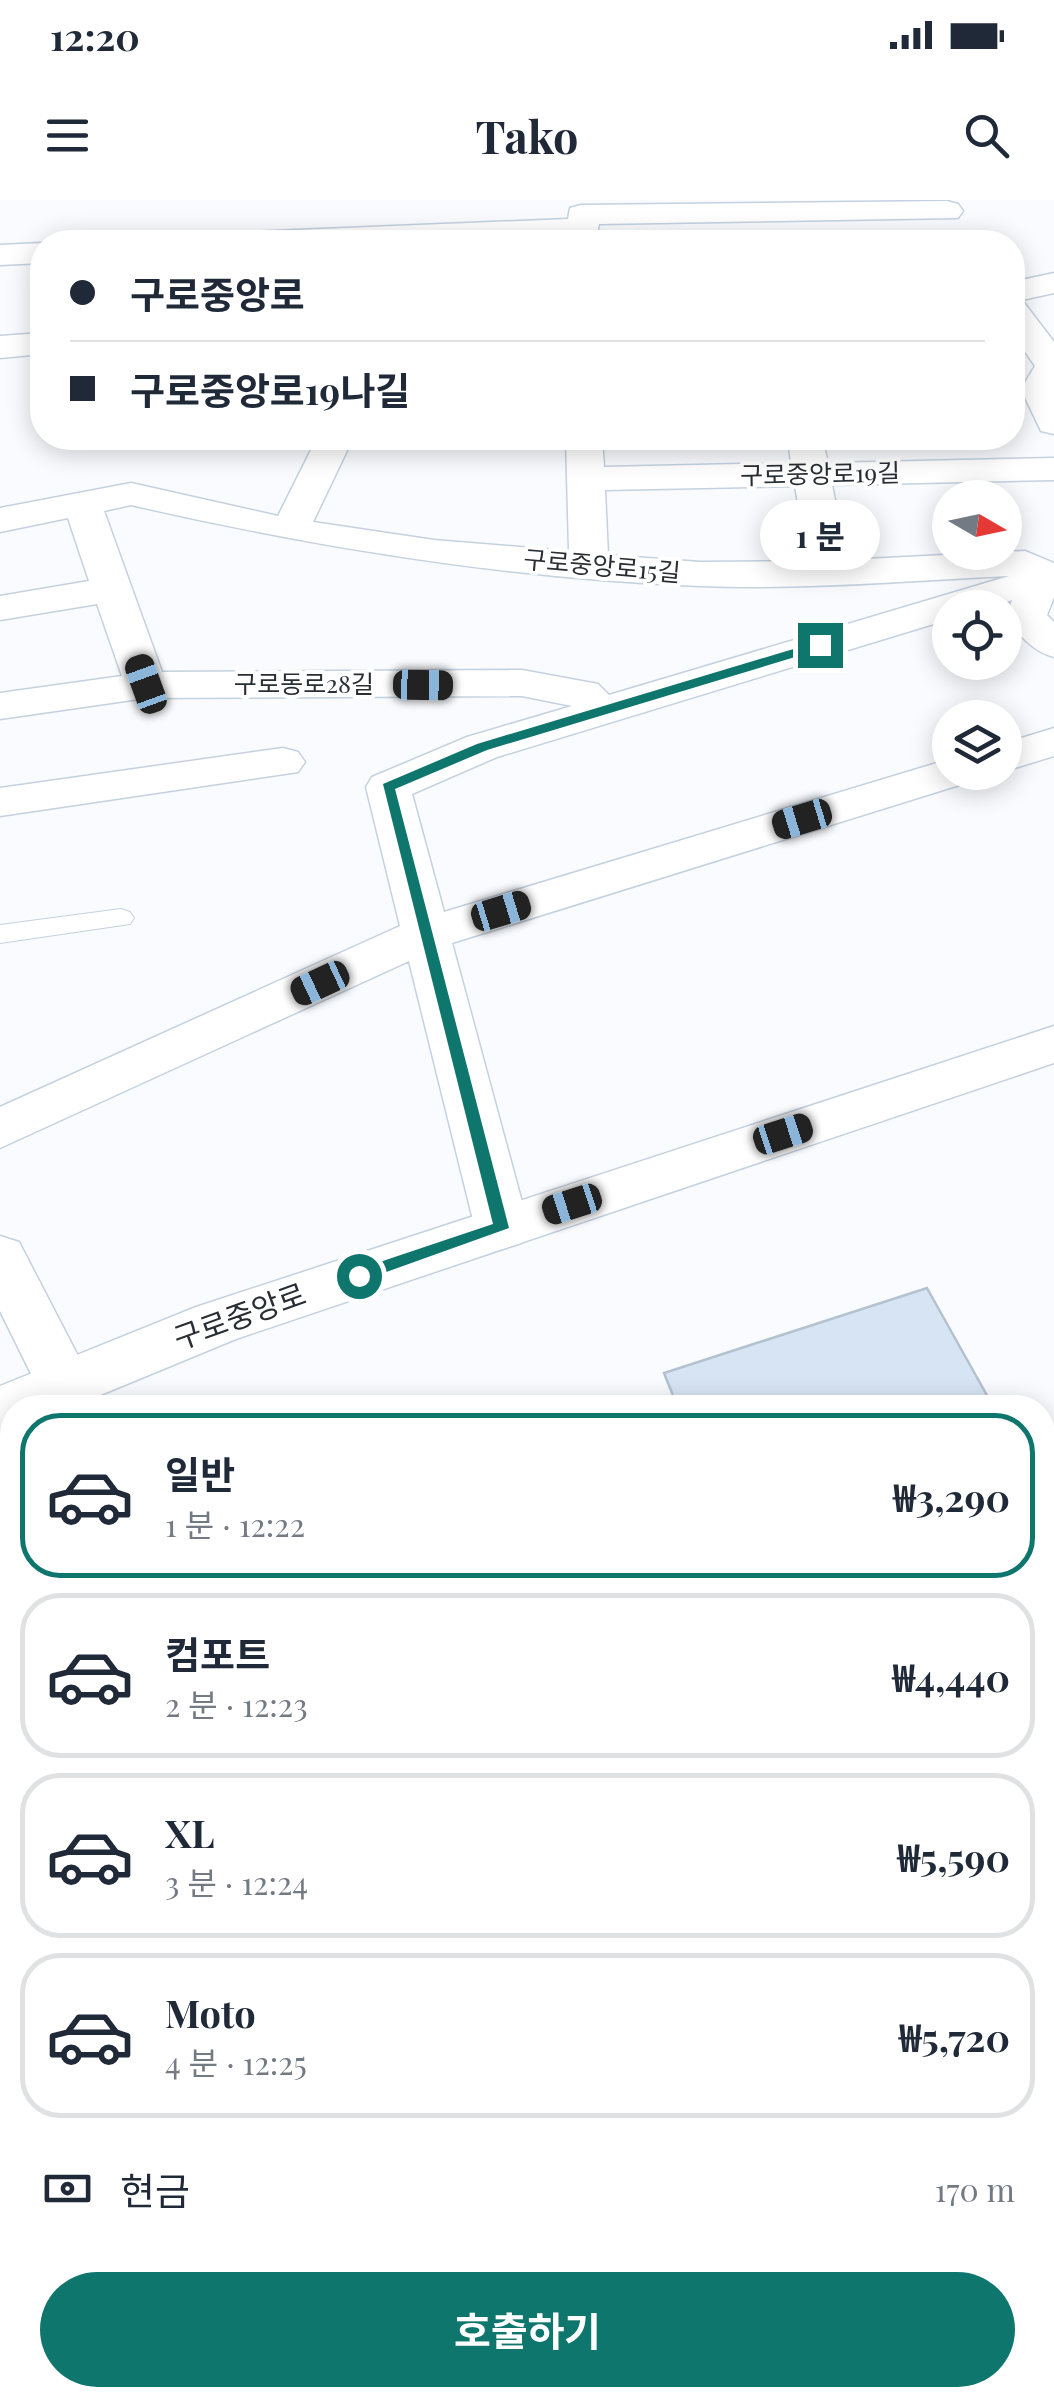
<!DOCTYPE html>
<html lang="ko">
<head>
<meta charset="utf-8">
<style>
	:root { --surface:#fff; --page:#f2f2f3; --text:#1f2937; --muted:#747a83; --line:#e0e1e3; --accent:#0f766e }
	body { margin:0; font-family:"Playfair Display","Noto Sans KR",serif; background:var(--page); color:var(--text); height:100vh; display:flex; flex-direction:column; font-size:38px; white-space:nowrap }
	* { box-sizing:border-box; margin:0 }
	p { font-size:32px; color:var(--muted) }
	.icon { flex:none; width:55px; height:55px; fill:none; stroke:currentColor; stroke-width:2; stroke-linecap:round; stroke-linejoin:round }
	.map { position:relative; flex:1; overflow:hidden }
	.side { position:absolute; left:0px; top:1195px; width:1055px; height:1012px; display:flex; flex-direction:column; background:var(--surface); border-radius:40px 40px 0 0; box-shadow:0 5px 25px #0003 }
	.side>* { flex:none }
	.guide { position:absolute; left:30px; top:30px; width:995px; height:220px; border-radius:40px; box-shadow:0 5px 25px #0003; display:grid; align-content:center; height:220px; padding:0 40px; background:var(--surface) }
	.needle { width:65px; rotate:99deg }
	.controls { position:absolute; left:932px; top:280px; display:grid; gap:20px }
	.controls a { display:grid; place-items:center; width:90px; height:90px; border-radius:50%; background:var(--surface); box-shadow:0 5px 25px #0003; font-size:50px }
	.end { position:absolute; width:45px; height:45px; margin:-22px; border:12px solid #0f766e; background:#fff; box-shadow:0 0 0 5px #fff }
	.from { border-radius:50% }
	.bubble { position:absolute; height:70px; border-radius:35px; background:var(--surface); box-shadow:0 5px 25px #0003; font-size:32px; font-weight:700; line-height:70px; text-align:center }
	.car { position:absolute; width:30px; height:60px; margin:-30px -15px; border-radius:12px; box-shadow:0 0 8px 2px #0007; background:linear-gradient(#222 24%,#8ab4d8 0 40%,#222 0 76%,#8ab4d8 0 86%,#222 0) }
	.guide b { display:flex; align-items:center; gap:35px; height:95px; font-size:38px }
	.guide b+b { border-top:2px solid var(--line) }
	.guide i { width:25px; height:25px; background:var(--text) }
	ul { padding:18px 0 0; list-style:none }
	li { display:flex; align-items:center; gap:30px; height:165px; margin:0 20px 15px; padding:0 20px; border:5px solid var(--line); border-radius:40px }
	li div { flex:1 }
	li b { display:block; font-size:38px }
	li em { font-style:normal; font-weight:700 }
	li.selected { border-color:var(--accent) }
	li>.icon { width:90px; height:90px; stroke-width:1.5 }
	.pay { display:flex; align-items:center; gap:25px; height:110px; padding:0 40px; font-size:38px }
	.pay p { margin-inline-start:auto }
	.button { display:flex; gap:20px; margin-top:auto; padding:20px 40px }
	.button a { flex:1; height:115px; border-radius:60px; background:var(--accent); color:#fff; font-size:40px; font-weight:700; line-height:115px; text-align:center }
	.status { display:flex; justify-content:space-between; align-items:center; height:70px; padding:0 50px; background:var(--surface); direction:ltr }
	.status svg { height:28px; fill:currentColor }
	header { display:flex; justify-content:space-between; align-items:center; height:130px; padding:0 40px; background:var(--surface); font-size:45px; font-weight:700 }
	.map>svg:first-child { display:block }
	.building { fill:#d7e4f3; stroke:#b4c1cf; stroke-width:2.5 }
	.lines { fill:none; stroke-linecap:round; stroke-linejoin:round }
	.service-casing { stroke:#c5d1e0; stroke-width:2 }
	.minor-casing { stroke:#c5d1e0; stroke-width:3 }
	.tertiary-casing { stroke:#c5d1e0; stroke-width:3 }
	.service { fill:#fff; fill-rule:evenodd }
	.minor { fill:#fff; fill-rule:evenodd }
	.tertiary { fill:#fff; fill-rule:evenodd }
	.route { fill:#0f766e }
	.labels { text-anchor:middle; stroke-width:8; stroke-linejoin:round; paint-order:stroke }
	.far-street-label { font-size:25px; fill:#292e34; stroke:#fff }
	.street-label { font-size:30px; fill:#292e34; stroke:#fff }
</style>
</head>
<body>
<div class="status"><b>12:20</b><svg viewBox="0 0 49 12"><path d="M0 12V9h3v3zM5 12V6h3v6zM10 12V3h3v9zM15 12V0h3v12zM26 1h20v11H26zM47 4h2v5h-2z"/></svg></div>
<header><svg class="icon" aria-label="menu" viewBox="0 0 24 24"><path d="M4 6h16M4 12h16M4 18h16"/></svg>Tako<svg class="icon" aria-label="search" viewBox="0 0 24 24"><circle cx="10" cy="10" r="6"/><path d="M15 15l6 6"/></svg></header>
<div class="map">
<svg width="1054" height="2207" viewBox="0 0 1054 2207">
	<rect width="100%" height="100%" fill="#f9fbfe"/>
	<path class="building" d="M927 1088 994 1208H678L664 1173Z"/>
	<g class="lines">
		<defs>
			<g id="service">
				<path d="M121 709 130 712 134 718 130 724 0 743V725Z"/>
				<path d="M1054 2042V2082L1042 2085V2044Z"/>
			</g>
			<g id="minor">
				<path d="M947 1 958 4 963 11 958 18 599 24 597 35 585 38 231 42 235 35 247 32 568 19 570 8 581 5Z"/>
				<path d="M42 43V63L0 65V45Z"/>
				<path d="M1054 73V93L1022 100 1054 142V234L1041 231 1021 189 1035 166 1012 133V82Z"/>
				<path d="M42 133V154L0 158V136Z"/>
				<path d="M317 238H353L313 322 434 340 569 351 566 238H602L604 267 791 263 788 238H822L828 263 1054 258V280L832 285 847 360 1025 351 1054 363V397L1047 415 1054 422V457C1033 452 1018 434 1006 417L1012 400 989 408H950V419L497 557 412 594 444 712 950 559V572H975L969 582 452 743 529 1028 521 1043 502 1049 483 1043 475 1028 409 761 0 948V907L400 726 366 587 372 577 467 537 572 506 522 496 146 498 0 519V493L122 476 97 404 0 420V396L89 381 68 318 0 332V308L131 283 278 316ZM795 286 808 361 700 362 608 355 605 290ZM131 305C318 348 507 378 699 386 802 390 906 381 1009 376L609 495 598 484 522 470 162 472 104 311Z"/>
				<path d="M1054 528V556L1005 571V543Z"/>
				<path d="M283 548 298 552 305 562 298 572 0 616V588Z"/>
				<path d="M0 1036 19 1042 105 1208H48L0 1111Z"/>
				<path d="M12 1911V1983L0 1985V1913Z"/>
				<path d="M411 2195H531L526 2207H406Z"/>
				<path d="M535 2195H614L619 2207H540Z"/>
			</g>
			<path id="tertiary" d="M1054 826V863L236 1139 69 1208H12V1230L0 1235V1186L196 1107Z"/>
		</defs>
		<use href="#service" class="service-casing"/>
		<use href="#minor" class="minor-casing"/>
		<use href="#tertiary" class="tertiary-casing"/>
		<use href="#service" class="service"/>
		<use href="#minor" class="minor"/>
		<use href="#tertiary" class="tertiary"/>
	</g>
	<path class="route" d="M820 441 825 448 487 550 395 589 509 1028 364 1080H353V1071L493 1024 383 584 477 544Z"/>
	<g class="labels">
		<g class="far-street-label">
			<text transform="translate(820 274) rotate(-1)" y="9">구로중앙로19길</text>
			<text transform="translate(602 366) rotate(5)" y="9">구로중앙로15길</text>
			<text x="304" y="493">구로동로28길</text>
		</g>
		<g class="street-label">
			<text transform="translate(240 1117) rotate(-20)" y="10">구로중앙로</text>
		</g>
	</g>
</svg>
<div class="controls">
<a><svg class="needle" viewBox="-14 -14 28 28"><path d="M0-13l5 13h-10z" fill="#e53935"/><path d="M0 13l5-13h-10z" fill="#747a83"/></svg></a>
<a><svg class="icon" aria-label="locate" viewBox="0 0 24 24"><circle cx="12" cy="12" r="6"/><path d="M12 2v4M12 18v4M2 12h4M18 12h4"/></svg></a>
<a><svg class="icon" aria-label="layers" viewBox="0 0 24 24"><path d="M12 4l9 5-9 5-9-5zM3 14l9 5 9-5"/></svg></a>
</div>
<i class="end from" style="left:359px;top:1076px"></i>
<i class="end" style="left:820px;top:445px"></i>
<div class="bubble" style="left:760px;top:300px;width:120px">1 분</div>
<i class="car" style="left:146px;top:484px;rotate:340deg"></i>
<i class="car" style="left:423px;top:485px;rotate:91deg"></i>
<i class="car" style="left:802px;top:619px;rotate:253deg"></i>
<i class="car" style="left:501px;top:711px;rotate:73deg"></i>
<i class="car" style="left:320px;top:783px;rotate:245deg"></i>
<i class="car" style="left:783px;top:934px;rotate:72deg"></i>
<i class="car" style="left:572px;top:1004px;rotate:252deg"></i>
<div class="guide">
<b><i class="from"></i>구로중앙로</b>
<b><i></i>구로중앙로19나길</b>
</div>
<section class="side">
<ul>
<li class="selected"><svg class="icon" aria-label="car" viewBox="0 0 24 24"><path d="M5 17H2v-5l4-1 3-4h7l3 4 3 1v5h-3M9 17h6M6 11h13"/><circle cx="7" cy="17" r="2"/><circle cx="17" cy="17" r="2"/></svg><div><b>일반</b><p>1 분 · 12:22</p></div><em>₩3,290</em></li>
<li><svg class="icon" aria-label="car" viewBox="0 0 24 24"><path d="M5 17H2v-5l4-1 3-4h7l3 4 3 1v5h-3M9 17h6M6 11h13"/><circle cx="7" cy="17" r="2"/><circle cx="17" cy="17" r="2"/></svg><div><b>컴포트</b><p>2 분 · 12:23</p></div><em>₩4,440</em></li>
<li><svg class="icon" aria-label="car" viewBox="0 0 24 24"><path d="M5 17H2v-5l4-1 3-4h7l3 4 3 1v5h-3M9 17h6M6 11h13"/><circle cx="7" cy="17" r="2"/><circle cx="17" cy="17" r="2"/></svg><div><b>XL</b><p>3 분 · 12:24</p></div><em>₩5,590</em></li>
<li><svg class="icon" aria-label="car" viewBox="0 0 24 24"><path d="M5 17H2v-5l4-1 3-4h7l3 4 3 1v5h-3M9 17h6M6 11h13"/><circle cx="7" cy="17" r="2"/><circle cx="17" cy="17" r="2"/></svg><div><b>Moto</b><p>4 분 · 12:25</p></div><em>₩5,720</em></li>
</ul>
<div class="pay"><svg class="icon" aria-label="cash" viewBox="0 0 24 24"><path d="M3 7h18v10H3z"/><circle cx="12" cy="12" r="2"/></svg>현금<p>170 m</p></div>
<div class="button"><a>호출하기</a></div>
</section>
</div>
</body>
</html>
